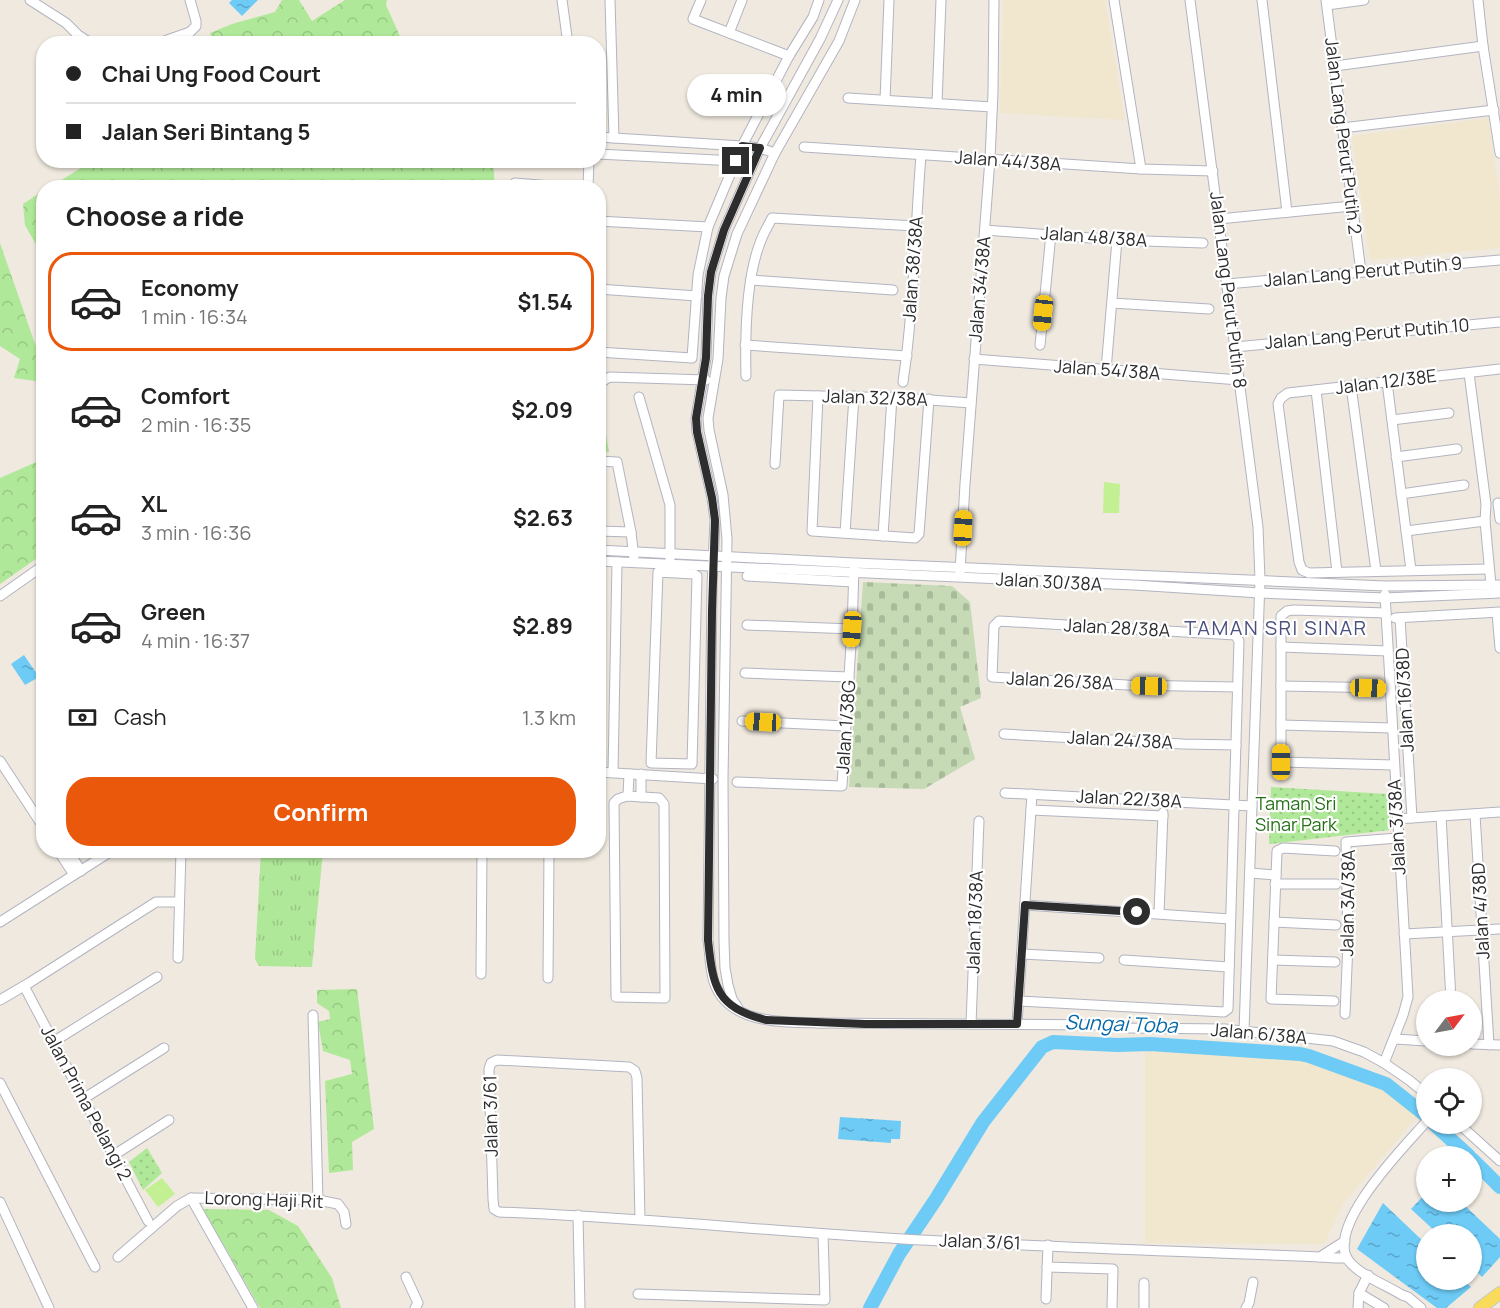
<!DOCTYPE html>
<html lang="en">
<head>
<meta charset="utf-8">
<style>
	:root { --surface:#fff; --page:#f6f6f6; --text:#222; --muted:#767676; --line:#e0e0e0; --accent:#ea580c }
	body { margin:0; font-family:Manrope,sans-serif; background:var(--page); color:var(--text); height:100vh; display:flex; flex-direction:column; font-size:22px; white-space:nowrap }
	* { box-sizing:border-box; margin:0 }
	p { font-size:20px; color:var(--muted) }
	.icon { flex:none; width:33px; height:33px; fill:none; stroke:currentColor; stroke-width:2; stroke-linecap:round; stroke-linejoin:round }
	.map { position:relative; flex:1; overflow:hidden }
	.side { position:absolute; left:36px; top:180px; width:570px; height:678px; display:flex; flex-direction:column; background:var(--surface); border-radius:24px; box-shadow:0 2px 4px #0004 }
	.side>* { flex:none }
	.top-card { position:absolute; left:36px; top:36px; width:570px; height:132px; border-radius:24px; box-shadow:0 2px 4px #0004; display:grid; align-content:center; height:132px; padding:0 30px; background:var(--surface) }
	.needle { width:39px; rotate:58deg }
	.fabs { position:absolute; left:1416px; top:990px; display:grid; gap:12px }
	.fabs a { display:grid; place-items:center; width:66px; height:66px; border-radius:50%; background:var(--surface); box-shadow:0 2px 4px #0004; font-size:30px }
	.end { position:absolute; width:27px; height:27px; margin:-14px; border:8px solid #2d2d2d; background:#fff; box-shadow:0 0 0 3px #fff }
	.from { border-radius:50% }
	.bubble { position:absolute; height:42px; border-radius:21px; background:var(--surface); box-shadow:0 2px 4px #0004; font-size:20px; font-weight:700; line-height:42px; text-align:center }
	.car { position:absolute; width:18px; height:36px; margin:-18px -9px; border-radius:8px; box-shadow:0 0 4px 2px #0007; background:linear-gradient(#f5c518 24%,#345 0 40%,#f5c518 0 76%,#345 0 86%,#f5c518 0) }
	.top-card b { display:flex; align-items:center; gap:21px; height:57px; font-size:22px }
	.top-card b+b { border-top:2px solid var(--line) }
	.top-card i { width:15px; height:15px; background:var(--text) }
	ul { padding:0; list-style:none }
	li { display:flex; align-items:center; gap:18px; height:99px; margin:0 12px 9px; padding:0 18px; border:3px solid transparent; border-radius:24px }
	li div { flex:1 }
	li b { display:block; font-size:22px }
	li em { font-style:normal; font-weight:700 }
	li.selected { border-color:var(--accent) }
	li>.icon { width:54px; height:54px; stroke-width:1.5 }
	h2 { padding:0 30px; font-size:27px; line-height:72px }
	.pay { display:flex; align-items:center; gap:15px; height:66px; padding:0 30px; font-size:22px }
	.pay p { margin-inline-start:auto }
	.cta { display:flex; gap:12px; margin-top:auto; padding:12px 30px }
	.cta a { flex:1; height:69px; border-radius:24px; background:var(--accent); color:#fff; font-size:24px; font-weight:700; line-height:69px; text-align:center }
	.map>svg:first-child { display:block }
	.education { fill:#f1e7ce }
	.grass { fill:url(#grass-tufts) }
	.forest { fill:url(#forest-crowns) }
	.cemetery { fill:url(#cemetery-stones) }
	.park { fill:url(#park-dots) }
	.pitch { fill:#c4f094 }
	.water { fill:url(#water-ripples) }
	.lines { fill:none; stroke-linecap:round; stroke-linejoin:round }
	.river { stroke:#6dcbf6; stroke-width:14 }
	.minor-casing { stroke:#b3b4c1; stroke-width:11 }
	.major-casing { stroke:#c8c8c8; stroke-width:14 }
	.minor { stroke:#fff; stroke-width:9 }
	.major { stroke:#f9db5a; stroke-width:12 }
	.route { stroke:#2d2d2d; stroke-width:8 }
	.labels { text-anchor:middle; stroke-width:4.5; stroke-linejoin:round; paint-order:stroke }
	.street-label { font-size:18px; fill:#2d2d2d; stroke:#fff }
	.park-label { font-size:18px; fill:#257017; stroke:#fff }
	.neighbourhood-label { font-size:20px; letter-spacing:1.5px; fill:#4a5181; stroke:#fff }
	.water-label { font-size:20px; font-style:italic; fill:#0668a8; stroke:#fff }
</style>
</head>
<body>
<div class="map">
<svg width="1500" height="1308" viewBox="0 0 1500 1308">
	<defs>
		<pattern id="grass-tufts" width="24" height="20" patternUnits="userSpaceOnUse" patternTransform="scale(1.5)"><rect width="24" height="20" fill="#b0e899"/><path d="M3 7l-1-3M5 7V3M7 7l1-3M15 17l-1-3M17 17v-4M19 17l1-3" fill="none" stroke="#98c784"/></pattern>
		<pattern id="forest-crowns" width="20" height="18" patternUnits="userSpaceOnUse" patternTransform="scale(1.5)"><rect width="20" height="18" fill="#b0e899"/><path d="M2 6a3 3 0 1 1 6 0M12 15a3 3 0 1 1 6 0" fill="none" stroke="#98c784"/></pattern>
		<pattern id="cemetery-stones" width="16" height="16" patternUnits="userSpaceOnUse" patternTransform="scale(1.5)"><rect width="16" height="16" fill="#c5dab5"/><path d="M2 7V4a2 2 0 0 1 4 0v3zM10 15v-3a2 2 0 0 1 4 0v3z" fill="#aabb9c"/></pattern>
		<pattern id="park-dots" width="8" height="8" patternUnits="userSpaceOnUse" patternTransform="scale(1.5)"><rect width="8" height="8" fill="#b0e899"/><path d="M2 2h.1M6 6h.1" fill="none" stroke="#98c784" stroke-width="1.8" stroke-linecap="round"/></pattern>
		<pattern id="water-ripples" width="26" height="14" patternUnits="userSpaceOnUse" patternTransform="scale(1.5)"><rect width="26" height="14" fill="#6dcbf6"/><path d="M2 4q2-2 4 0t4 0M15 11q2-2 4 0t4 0" fill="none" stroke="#5aa5c8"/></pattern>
	</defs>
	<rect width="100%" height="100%" fill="#efe9df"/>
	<g class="education">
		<path d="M1003 0H1105L1125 120 1000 113Z"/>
		<path d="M1488 118 1500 196V248L1370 260 1352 136Z"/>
		<path d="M1145 1049 1309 1058 1386 1084 1420 1111 1416 1118 1343 1204 1324 1244 1145 1243Z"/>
	</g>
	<path class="grass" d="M261 851H323L312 967 259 966 255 959Z"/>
	<g class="forest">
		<path d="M282 0H299L312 21 345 0H387L386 5 403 43H213L210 33 232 24 275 12Z"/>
		<path d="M94 160 493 161 495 187H50Z"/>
		<path d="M43 191V257L25 225 23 204Z"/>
		<path d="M0 243 43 367V382L14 378 20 359 0 346Z"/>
		<path d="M598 389 609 452 599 453H598Z"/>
		<path d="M43 459V554L0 584V478Z"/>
		<path d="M357 989 374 1129 352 1142 353 1170 329 1173 325 1081 352 1074 350 1060 323 1051 318 1022 330 1019 329 1011 317 1003V990Z"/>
		<path d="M203 1209 269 1210 298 1226 332 1278 341 1308H260Z"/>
	</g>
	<path class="cemetery" d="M863 582 952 586 970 602 981 698 960 707 975 759 924 789 849 787Z"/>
	<g class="park">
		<path d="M1271 787 1388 794 1390 830 1269 844Z"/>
		<path d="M147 1148 162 1173 143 1190 129 1162Z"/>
	</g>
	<g class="pitch">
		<path d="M1104 482 1120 484 1119 513H1103Z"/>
		<path d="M162 1178 175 1194 158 1207 145 1190Z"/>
	</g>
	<g class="water">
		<path d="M232 0H258L242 16 229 3Z"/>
		<path d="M24 655 39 677 25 685 11 664Z"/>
		<path d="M840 1117 901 1121 900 1139H891V1143L838 1139Z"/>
		<path d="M1426 1193V1202H1461L1500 1239V1257L1482 1277 1472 1267V1234H1438L1411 1209Z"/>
		<path d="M1383 1203 1426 1244V1280H1464L1471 1287 1446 1308H1437L1357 1249Z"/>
	</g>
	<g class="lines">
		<g class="river">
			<path d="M1434 1124 1469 1156"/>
			<path d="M1472 1159 1500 1187"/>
			<path d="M870 1308 899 1254 936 1199 983 1122 1042 1047 1053 1042 1117 1045 1150 1044 1300 1054 1309 1056 1386 1084 1424 1114"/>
		</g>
		<defs>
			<g id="minor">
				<path d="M30 0 66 23 78 35 92 44"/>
				<path d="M562 0 568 44"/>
				<path d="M610 0 614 138"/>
				<path d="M701 0 693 19 789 56"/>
				<path d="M1114 0 1141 169"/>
				<path d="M1190 0 1258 527 1260 580 1244 1031"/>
				<path d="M1262 0 1287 212"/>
				<path d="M1326 0 1361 272"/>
				<path d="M1478 0 1483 46 1500 153"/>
				<path d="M1327 5 1364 0"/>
				<path d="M729 33 742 0"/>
				<path d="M167 40 190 32 196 26V21L190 0"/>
				<path d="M1335 66 1483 46"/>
				<path d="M848 98 992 107"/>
				<path d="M885 100 889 0"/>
				<path d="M937 103 941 0"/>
				<path d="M1342 128 1494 110"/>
				<path d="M598 137 742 146 760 148 775 153"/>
				<path d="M804 147 1141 169 1213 171"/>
				<path d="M598 154 736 161"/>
				<path d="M515 183 576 188"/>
				<path d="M588 188 589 160"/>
				<path d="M1219 219 1352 206"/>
				<path d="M598 221 708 227"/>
				<path d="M985 230 1117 240 1203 243"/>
				<path d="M751 280 893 290"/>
				<path d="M1227 284 1500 260"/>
				<path d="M598 289 697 296"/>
				<path d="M1112 303 1209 309"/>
				<path d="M745 345 907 356"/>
				<path d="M1040 345 1051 234"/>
				<path d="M1235 347 1500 322"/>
				<path d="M598 352 692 358 698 275 708 227 742 146 789 56 813 17 819 0"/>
				<path d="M974 359 1239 380"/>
				<path d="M1106 370 1117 240"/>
				<path d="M1469 373 1486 504 1485 521 1491 585"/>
				<path d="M746 376C745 337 746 279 760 243 763 234 768 226 772 218L915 226"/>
				<path d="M602 382 606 379 610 377 706 380"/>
				<path d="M903 382C914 307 915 231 921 155"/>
				<path d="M1387 382 1411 570"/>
				<path d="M1351 386 1376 571"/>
				<path d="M1316 390 1337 572"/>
				<path d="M818 396 812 531 915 538 919 534 929 399"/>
				<path d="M639 397 670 505V559"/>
				<path d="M1392 420 1449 413"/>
				<path d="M1396 457 1457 449"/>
				<path d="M598 461 617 462 631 532 634 559"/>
				<path d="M775 464 779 395 903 398 971 403"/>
				<path d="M1401 494 1464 485"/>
				<path d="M1498 503 1500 519"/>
				<path d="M598 531 631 532"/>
				<path d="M1406 531 1485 521"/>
				<path d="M845 533 854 396"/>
				<path d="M883 536 892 397"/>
				<path d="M598 550 854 563 1385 586 1500 585"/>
				<path d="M598 561 1134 585 1260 593 1385 598 1500 593"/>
				<path d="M1489 569 1309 573 1302 570 1299 562 1278 404 1281 398 1288 393 1500 369"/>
				<path d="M658 572 694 574 697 576 692 764 651 763Z"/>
				<path d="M960 572 965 484 990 159 993 92 994 0"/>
				<path d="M747 576 853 582"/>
				<path d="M0 596 44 565"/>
				<path d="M1386 613 1294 610 1287 611 1281 616V762L1394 765"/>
				<path d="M1497 613 1500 648"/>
				<path d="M1395 618 1500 612"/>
				<path d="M1400 618 1412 818"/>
				<path d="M747 625 852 629"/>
				<path d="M1281 647 1388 651"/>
				<path d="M745 673 849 677"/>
				<path d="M1281 686 1390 688"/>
				<path d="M742 721 846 726"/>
				<path d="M1281 725 1392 728"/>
				<path d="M1004 734 1183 744 1236 745"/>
				<path d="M0 761 44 828"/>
				<path d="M598 772 713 779"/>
				<path d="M613 772 617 562"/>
				<path d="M641 774V797"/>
				<path d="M737 782 842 786 852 629 854 569"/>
				<path d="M1005 793 1252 806"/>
				<path d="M627 796 659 798 664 804 665 998 616 997 614 803 618 799Z"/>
				<path d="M628 796 629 774"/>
				<path d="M1031 810 1163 816"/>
				<path d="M1475 814 1489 1045"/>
				<path d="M1441 816 1451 1000"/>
				<path d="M1397 819 1500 812"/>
				<path d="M58 850 74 875"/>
				<path d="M68 850 81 871"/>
				<path d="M1250 873 1276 875"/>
				<path d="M1275 884H1336"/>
				<path d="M1025 905 1230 919"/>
				<path d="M1159 913 1163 813"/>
				<path d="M0 922 113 850"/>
				<path d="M1274 922 1336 925"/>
				<path d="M1404 934 1500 929"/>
				<path d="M1022 954 1099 958"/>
				<path d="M178 958 181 850"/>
				<path d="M1124 960 1229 967"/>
				<path d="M1273 960 1335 962"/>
				<path d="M481 974 482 850"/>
				<path d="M548 978 549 850"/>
				<path d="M24 986 148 1221"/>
				<path d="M0 1000 29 983 156 902H179"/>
				<path d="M1019 1001 1224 1012 1228 1009 1239 641 1235 635 999 621 994 626 992 677 1127 685 1237 687"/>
				<path d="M1334 1001 1271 999 1277 851 1283 848 1335 851"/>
				<path d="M738 1008 732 999 728 985 725 968 724 941 723 779 727 539 723 495 709 430 708 418 718 359 721 298 724 276 737 234 775 153 839 41 855 0"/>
				<path d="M1345 1014 1348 943 1346 842 1398 838"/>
				<path d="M313 1015 318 1200"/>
				<path d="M818 1023 1106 1025 1130 1028 1225 1029 1333 1041 1364 1052 1384 1063 1409 1080 1426 1094"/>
				<path d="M824 1023C787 1022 729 1026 714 982 710 969 710 954 708 940L712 587 715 520 712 498 697 432 696 418 706 358 708 295 711 272 724 230 760 148 820 39 838 0"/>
				<path d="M971 1024 979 821"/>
				<path d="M1017 1024 1032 794"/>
				<path d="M1395 1039 1426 1041"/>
				<path d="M53 1042 157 977"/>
				<path d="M1472 1044 1500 1045"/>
				<path d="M1384 1063 1403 1015 1408 997 1385 594"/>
				<path d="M0 1083 95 1267"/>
				<path d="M83 1099 164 1048"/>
				<path d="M1459 1124 1500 1161"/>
				<path d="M114 1155 169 1120"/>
				<path d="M191 1198 253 1308"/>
				<path d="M0 1202 49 1308"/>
				<path d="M578 1215 580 1308"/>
				<path d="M640 1220 637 1078 635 1071 629 1067 497 1060 491 1063 489 1069 493 1199 494 1209 499 1212C634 1217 768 1231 903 1239 1042 1247 1181 1251 1320 1257L1336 1258H1347"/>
				<path d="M118 1257 177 1206 191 1198 318 1200 338 1204 344 1212 346 1224"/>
				<path d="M1320 1257 1345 1241"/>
				<path d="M1047 1267 1113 1269 1112 1308"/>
				<path d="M406 1277 418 1303 415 1308"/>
				<path d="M1144 1283V1308"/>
				<path d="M1359 1293 1384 1308"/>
				<path d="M638 1294 825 1300 823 1234"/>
				<path d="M1046 1299 1048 1245"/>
				<path d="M1246 1308 1249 1303 1253 1282"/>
				<path d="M1358 1308 1359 1293 1368 1275"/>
				<path d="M1421 1308 1408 1297 1402 1295C1386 1285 1359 1275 1348 1260 1326 1225 1405 1146 1426 1122"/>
			</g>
			<path id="major" d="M1480 1308 1500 1293"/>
		</defs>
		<use href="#minor" class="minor-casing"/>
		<use href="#major" class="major-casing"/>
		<use href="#minor" class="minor"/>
		<use href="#major" class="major"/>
	</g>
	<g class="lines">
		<path class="route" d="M736 161 742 146 760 148 724 230 711 272 708 296 706 358 696 418 697 432 712 498 715 520 712 611 708 940C713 987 716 1007 766 1020L865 1024H1017L1025 905 1137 912"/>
	</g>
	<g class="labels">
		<g class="street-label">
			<text transform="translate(1343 136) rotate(83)" y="6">Jalan Lang Perut Putih 2</text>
			<text transform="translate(1008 161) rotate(4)" y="6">Jalan 44/38A</text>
			<text transform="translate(1094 237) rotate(4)" y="6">Jalan 48/38A</text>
			<text transform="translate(913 269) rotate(-86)" y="6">Jalan 38/38A</text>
			<text transform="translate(1363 272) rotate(-5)" y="6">Jalan Lang Perut Putih 9</text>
			<text transform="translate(980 289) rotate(-85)" y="6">Jalan 34/38A</text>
			<text transform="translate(1228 290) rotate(83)" y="6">Jalan Lang Perut Putih 8</text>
			<text transform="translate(1367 334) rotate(-5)" y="6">Jalan Lang Perut Putih 10</text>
			<text transform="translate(1107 370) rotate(4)" y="6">Jalan 54/38A</text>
			<text transform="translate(1386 382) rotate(-7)" y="6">Jalan 12/38E</text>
			<text transform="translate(875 398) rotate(2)" y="6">Jalan 32/38A</text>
			<text transform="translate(1049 582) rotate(3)" y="6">Jalan 30/38A</text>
			<text transform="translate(1117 628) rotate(3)" y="6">Jalan 28/38A</text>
			<text transform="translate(1060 681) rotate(3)" y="6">Jalan 26/38A</text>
			<text transform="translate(1405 700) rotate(-93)" y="6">Jalan 16/38D</text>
			<text transform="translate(846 727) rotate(-86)" y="6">Jalan 1/38G</text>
			<text transform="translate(1120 740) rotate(3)" y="6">Jalan 24/38A</text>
			<text transform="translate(1129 799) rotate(3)" y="6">Jalan 22/38A</text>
			<text transform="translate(1397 827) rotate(-93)" y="6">Jalan 3/38A</text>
			<text transform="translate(1348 903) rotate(-89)" y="6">Jalan 3A/38A</text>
			<text transform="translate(1481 911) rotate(-93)" y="6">Jalan 4/38D</text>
			<text transform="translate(975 922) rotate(-88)" y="6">Jalan 18/38A</text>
			<text transform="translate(1259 1034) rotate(5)" y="6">Jalan 6/38A</text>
			<text transform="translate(86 1103) rotate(62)" y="6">Jalan Prima Pelangi 2</text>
			<text transform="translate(491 1116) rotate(-91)" y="6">Jalan 3/61</text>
			<text transform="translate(264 1200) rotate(2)" y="6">Lorong Haji Rit</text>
			<text transform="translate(980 1242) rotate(2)" y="6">Jalan 3/61</text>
		</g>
		<g class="park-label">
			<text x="1296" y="810">Taman Sri<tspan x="1296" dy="21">Sinar Park</tspan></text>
		</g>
		<g class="neighbourhood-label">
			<text x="1276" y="635">TAMAN SRI SINAR</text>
		</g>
		<g class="water-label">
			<text transform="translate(1121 1024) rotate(2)" y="7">Sungai Toba</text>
		</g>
	</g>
</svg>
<div class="fabs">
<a><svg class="needle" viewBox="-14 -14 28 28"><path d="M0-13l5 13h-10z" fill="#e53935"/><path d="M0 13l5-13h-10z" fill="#767676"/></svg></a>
<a><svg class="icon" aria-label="locate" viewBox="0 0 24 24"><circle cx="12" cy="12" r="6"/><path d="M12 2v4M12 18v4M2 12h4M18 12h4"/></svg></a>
<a>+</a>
<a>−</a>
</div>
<i class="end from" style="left:1137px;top:912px"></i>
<i class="end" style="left:736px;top:161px"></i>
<div class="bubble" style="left:687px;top:74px;width:99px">4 min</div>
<i class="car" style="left:1043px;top:313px;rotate:186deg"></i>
<i class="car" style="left:963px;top:528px;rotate:3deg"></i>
<i class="car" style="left:852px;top:629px;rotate:184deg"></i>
<i class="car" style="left:1149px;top:686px;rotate:271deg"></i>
<i class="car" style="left:1368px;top:688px;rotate:92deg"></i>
<i class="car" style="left:763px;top:722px;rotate:273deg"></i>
<i class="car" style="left:1281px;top:762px;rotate:0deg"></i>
<div class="top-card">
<b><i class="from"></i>Chai Ung Food Court</b>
<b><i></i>Jalan Seri Bintang 5</b>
</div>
<section class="side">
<h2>Choose a ride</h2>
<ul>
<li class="selected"><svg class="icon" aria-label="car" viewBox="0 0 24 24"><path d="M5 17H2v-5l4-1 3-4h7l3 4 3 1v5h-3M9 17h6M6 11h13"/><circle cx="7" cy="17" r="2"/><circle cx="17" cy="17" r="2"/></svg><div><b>Economy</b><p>1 min · 16:34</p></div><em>$1.54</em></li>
<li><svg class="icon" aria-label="car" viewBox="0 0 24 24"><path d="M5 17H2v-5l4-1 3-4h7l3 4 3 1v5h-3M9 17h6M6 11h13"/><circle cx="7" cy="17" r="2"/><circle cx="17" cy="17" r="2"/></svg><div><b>Comfort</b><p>2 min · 16:35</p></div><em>$2.09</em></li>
<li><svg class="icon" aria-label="car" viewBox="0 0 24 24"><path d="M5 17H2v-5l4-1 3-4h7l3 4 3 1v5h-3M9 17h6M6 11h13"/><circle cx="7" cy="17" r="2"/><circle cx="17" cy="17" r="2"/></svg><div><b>XL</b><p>3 min · 16:36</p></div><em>$2.63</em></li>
<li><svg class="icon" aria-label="car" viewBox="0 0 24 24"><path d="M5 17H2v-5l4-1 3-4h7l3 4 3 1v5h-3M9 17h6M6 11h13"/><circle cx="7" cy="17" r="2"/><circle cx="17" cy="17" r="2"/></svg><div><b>Green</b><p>4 min · 16:37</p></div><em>$2.89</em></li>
</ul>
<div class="pay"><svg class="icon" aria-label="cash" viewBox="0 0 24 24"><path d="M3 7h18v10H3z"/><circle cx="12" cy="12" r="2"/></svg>Cash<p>1.3 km</p></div>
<div class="cta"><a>Confirm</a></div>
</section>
</div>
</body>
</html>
